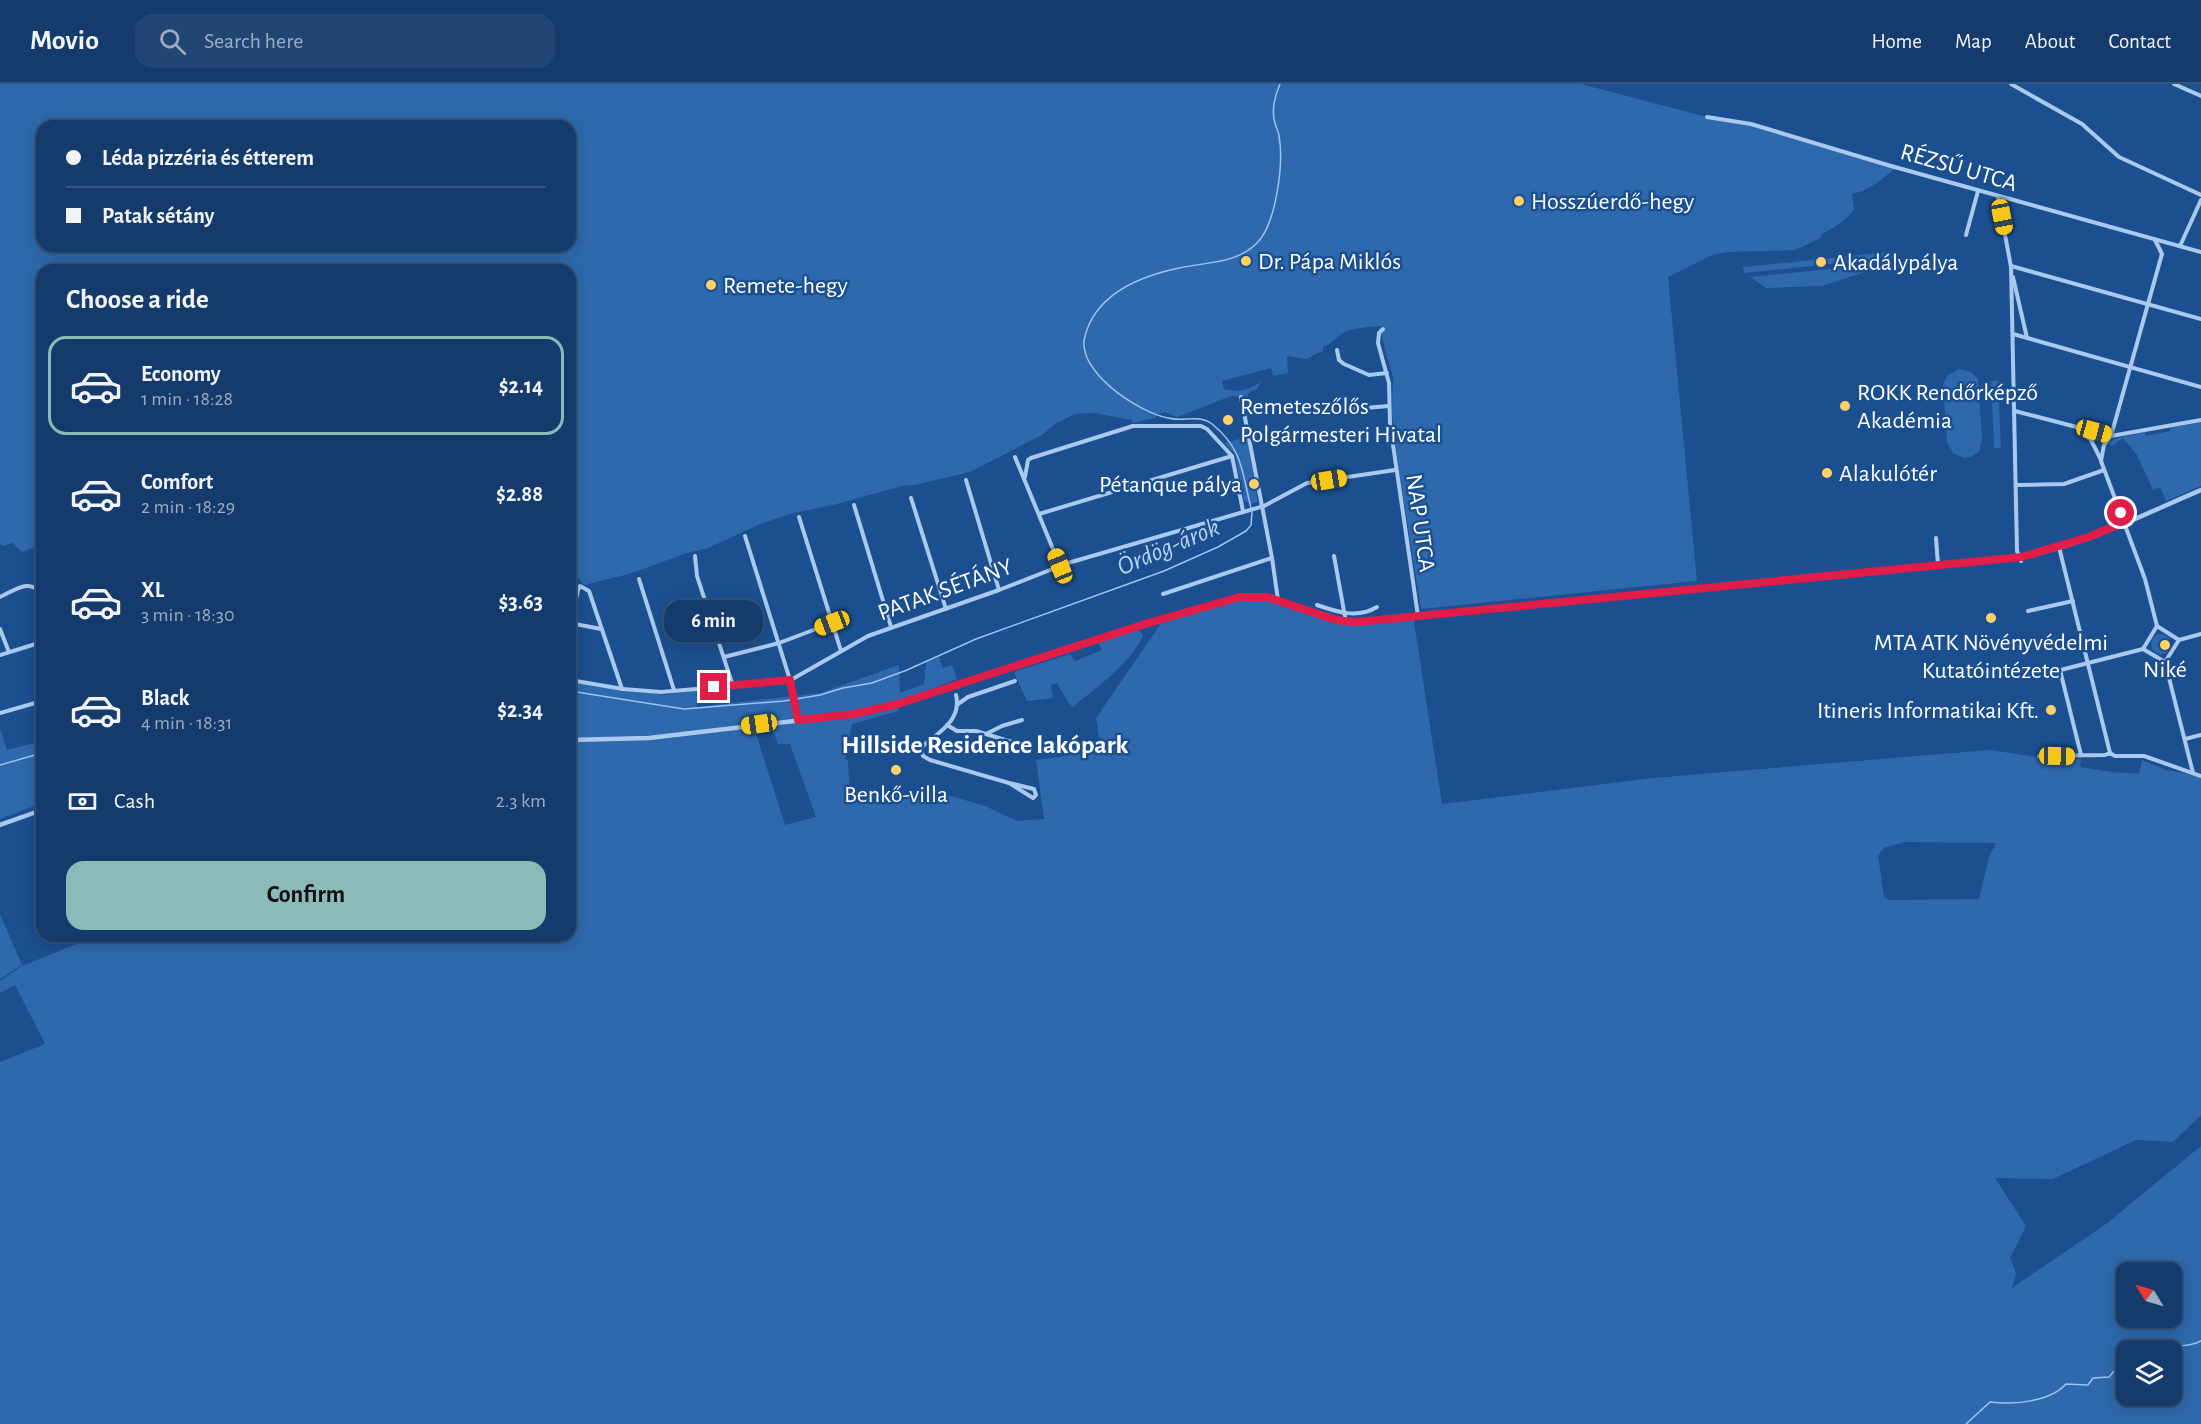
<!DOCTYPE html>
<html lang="en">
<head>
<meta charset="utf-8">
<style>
	:root { --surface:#143b6b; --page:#214673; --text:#f1f3f6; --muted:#9dadc1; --line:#33557e; --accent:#8bbbb9 }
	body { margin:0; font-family:"Alegreya Sans",sans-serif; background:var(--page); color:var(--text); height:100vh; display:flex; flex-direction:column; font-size:22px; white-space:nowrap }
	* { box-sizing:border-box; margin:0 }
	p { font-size:20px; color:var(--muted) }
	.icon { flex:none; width:33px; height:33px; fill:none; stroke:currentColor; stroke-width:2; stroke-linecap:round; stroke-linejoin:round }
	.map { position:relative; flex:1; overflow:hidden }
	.drawer { position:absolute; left:36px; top:180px; width:540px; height:678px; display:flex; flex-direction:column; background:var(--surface); border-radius:18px; box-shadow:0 3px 15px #0003,0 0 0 2px var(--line) }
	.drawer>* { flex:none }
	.top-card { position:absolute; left:36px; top:36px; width:540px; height:132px; border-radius:18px; box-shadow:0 3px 15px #0003,0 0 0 2px var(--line); display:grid; align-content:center; height:132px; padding:0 30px; background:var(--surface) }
	.needle { width:39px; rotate:307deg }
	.controls { position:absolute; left:2116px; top:1178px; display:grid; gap:12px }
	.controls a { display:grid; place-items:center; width:66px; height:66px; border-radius:12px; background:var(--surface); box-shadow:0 3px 15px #0003,0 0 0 2px var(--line); font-size:30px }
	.end { position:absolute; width:27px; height:27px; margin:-14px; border:8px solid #e11d48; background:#fff; box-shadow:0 0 0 3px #fff }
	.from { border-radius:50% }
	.bubble { position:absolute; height:42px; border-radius:18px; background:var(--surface); box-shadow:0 3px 15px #0003,0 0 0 2px var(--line); font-size:20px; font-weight:600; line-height:42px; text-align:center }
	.car { position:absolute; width:18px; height:36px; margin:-18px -9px; border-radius:8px; box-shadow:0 0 4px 2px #0007; background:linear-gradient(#f5c518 24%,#345 0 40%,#f5c518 0 76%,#345 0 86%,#f5c518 0) }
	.top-card b { display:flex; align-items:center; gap:21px; height:57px; font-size:22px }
	.top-card b+b { border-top:2px solid var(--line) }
	.top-card i { width:15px; height:15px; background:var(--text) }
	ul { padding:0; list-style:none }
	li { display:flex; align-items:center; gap:18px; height:99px; margin:0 12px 9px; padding:0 18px; border:3px solid transparent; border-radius:18px }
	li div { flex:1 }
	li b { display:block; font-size:22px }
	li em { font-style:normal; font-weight:600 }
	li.on { border-color:var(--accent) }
	li>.icon { width:54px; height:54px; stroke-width:1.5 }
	h2 { padding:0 30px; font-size:27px; line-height:72px }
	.pay { display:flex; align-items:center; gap:15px; height:66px; padding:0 30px; font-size:22px }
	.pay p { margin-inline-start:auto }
	.action { display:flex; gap:12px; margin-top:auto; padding:12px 30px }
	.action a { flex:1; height:69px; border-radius:18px; background:var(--accent); color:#111; font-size:24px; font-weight:600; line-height:69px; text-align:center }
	header { display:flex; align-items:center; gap:36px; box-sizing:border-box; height:84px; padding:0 30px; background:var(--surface); border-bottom:2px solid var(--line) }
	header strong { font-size:28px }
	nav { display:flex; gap:33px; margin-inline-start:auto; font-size:21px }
	.search { width:420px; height:54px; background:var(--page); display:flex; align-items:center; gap:15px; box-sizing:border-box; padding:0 21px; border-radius:18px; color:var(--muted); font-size:22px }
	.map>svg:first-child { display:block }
	.green { fill:#2e69ad; fill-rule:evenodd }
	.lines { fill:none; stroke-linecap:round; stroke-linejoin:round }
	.stream { stroke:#9cc4f0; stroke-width:1.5 }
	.minor { stroke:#a9c9ee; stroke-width:4 }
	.tertiary { stroke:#a9c9ee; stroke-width:4.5 }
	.route { stroke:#e11d48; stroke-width:8 }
	.poi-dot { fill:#ffd166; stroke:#1b4f8f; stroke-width:2 }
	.labels { text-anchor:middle; stroke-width:5; stroke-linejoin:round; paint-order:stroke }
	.street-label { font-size:24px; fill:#fff; stroke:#1b4f8f }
	.poi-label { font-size:24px; fill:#fff; stroke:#1b4f8f; text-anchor:start }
	.water-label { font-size:26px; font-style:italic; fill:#b5d3f5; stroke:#1b4f8f }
	.neighbourhood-label { font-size:26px; font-weight:bold; fill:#fff; stroke:#1b4f8f }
</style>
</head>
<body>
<header>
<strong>Movio</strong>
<div class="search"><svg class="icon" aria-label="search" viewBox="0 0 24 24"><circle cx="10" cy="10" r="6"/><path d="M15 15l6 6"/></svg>Search here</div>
<nav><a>Home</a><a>Map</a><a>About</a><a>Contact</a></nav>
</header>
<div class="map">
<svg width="2201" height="1340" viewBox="0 0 2201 1340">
	<rect width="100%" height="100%" fill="#1b4f8f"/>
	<g class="green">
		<path d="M0 0H1581L1707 33 1732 36 1895 84C1882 96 1870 106 1852 110L1854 126 1841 139 1822 150 1819 155 1795 166 1727 168 1712 171 1668 193 1697 497 1421 525 1399 387 1392 329 1393 294 1381 250 1383 242C1370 243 1354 243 1343 249 1336 253 1331 261 1323 263V268L1317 269 1307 275 1287 272 1288 289 1273 292 1271 284 1222 297 1224 305C1241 308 1246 307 1261 298L1256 306 1249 308 1247 313 1231 312 1180 332 1176 333 1165 328 1158 330 1155 334 1132 339V336L1095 329 1075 330 1055 340 1042 351 970 388 910 402 906 401 833 421 794 429 760 440 708 464 687 469 629 490 584 501 576 491 570 490V186H42V468L40 461 22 468 13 459 2 462 0 459ZM42 42H570V162H42Z"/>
		<path d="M1898 167V173L1744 189 1743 183Z"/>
		<path d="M1881 180 1862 189 1823 202 1766 204 1750 193Z"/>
		<path d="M1959 285 1971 288 1978 295 1982 355 1979 368 1970 373 1964 374 1953 369 1947 358 1943 301 1947 292Z"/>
		<path d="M1991 297H1998L2001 364H1994Z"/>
		<path d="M2201 338V402L2166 417 2160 403 2153 406 2137 371 2123 354 2112 362 2108 359 2114 355 2145 348 2146 352 2170 347V344Z"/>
		<path d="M1247 353 1258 418 1250 420 1244 416 1235 370 1224 359Z"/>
		<path d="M1258 510 1278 513 1347 535 1413 531 1442 720 1653 694 1990 666 2037 673 2081 675 2080 683 2111 688 2139 690 2142 676 2166 686 2201 692V1031L2173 1058 2136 1056 2053 1095 1995 1094 2026 1142 2010 1174 2016 1189 2012 1204 2106 1140 2201 1062V1340H0V978L45 960 15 901 0 909V897L22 882 96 852H570V598L665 611 696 606 697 623 820 609 899 581 900 609 924 600 926 579 939 573 943 584 952 581 957 595 900 617 898 627 852 640 845 675 848 677 850 714 937 708 985 722 1017 737 1044 735 1036 676 1101 667 1096 634 1166 532 1242 511ZM772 644 778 660H790L816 733 785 741 756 650ZM1904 758 1996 759 1989 773 1979 815 1889 816 1884 813 1878 771 1884 764ZM2127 1188H2172V1233H2127ZM2127 1266H2172V1311H2127Z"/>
		<path d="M1137 543 1143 552C1128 582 1099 601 1073 623L1068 618 1057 599 1051 601 1053 614 1027 617 1014 588 1070 570 1075 577 1102 566 1098 558Z"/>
		<circle cx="2161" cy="560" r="10"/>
		<path d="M0 645 7 666 42 657V719L0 735Z"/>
		<path d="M0 830 22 881 0 895Z"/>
	</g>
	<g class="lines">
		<g class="stream">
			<path d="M201 186 205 180"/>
			<path d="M1251 424C1242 388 1243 365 1212 340 1199 330 1183 338 1168 334 1138 328 1075 287 1085 252 1096 210 1141 192 1179 184 1206 178 1235 180 1256 160 1276 142 1284 79 1279 52 1279 48 1276 44 1275 39 1271 27 1275 11 1280 0"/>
			<path d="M570 607 684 625 784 617 820 611 843 604 872 599 907 586 976 555 1164 487 1218 463 1246 447 1251 441 1252 428"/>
			<path d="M0 681 42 669"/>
			<path d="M2156 1266C2171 1260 2186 1265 2201 1257"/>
			<path d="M1966 1340 1990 1318C2012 1321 2050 1318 2066 1300L2088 1301 2093 1294 2109 1293 2117 1284 2127 1282"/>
		</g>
		<g class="minor">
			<path d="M2011 0 2082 40 2119 73 2201 111"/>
			<path d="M2174 0 2201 12"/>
			<path d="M1707 33 1751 40 1891 82 2201 168"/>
			<path d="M1998 113 2011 183"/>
			<path d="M1966 151 1978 107"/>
			<path d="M2155 156 2162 170 2111 352 2104 361 2101 377 2145 495 2157 542"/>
			<path d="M2180 162 2201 116"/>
			<path d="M2011 182 2017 467 2021 477"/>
			<path d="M2011 182 2201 235"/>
			<path d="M2013 193 2027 254"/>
			<path d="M1383 245 1379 249 1378 259 1389 299 1390 340 1418 532"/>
			<path d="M2013 250 2201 303"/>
			<path d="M1337 266 1339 276 1344 280 1369 291 1387 289"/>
			<path d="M1241 313 1272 474 1278 516"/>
			<path d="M1340 326 1389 322"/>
			<path d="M2015 327 2111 352 2201 336"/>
			<path d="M2080 346 2091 356 2101 376"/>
			<path d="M1015 373 1060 482"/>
			<path d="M1025 393 1028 376 1031 374 1133 342H1201L1207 345 1232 372 1243 427"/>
			<path d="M966 396 999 506"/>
			<path d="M2017 401 2064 400 2104 386"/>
			<path d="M911 414 946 525"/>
			<path d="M854 421 891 543"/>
			<path d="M1039 430 1232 372"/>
			<path d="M799 433 841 567"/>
			<path d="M745 452 790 596 798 636"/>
			<path d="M1936 454 1938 481"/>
			<path d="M2059 463 2110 669"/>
			<path d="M695 472 697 492 733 602"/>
			<path d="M1334 472 1346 538"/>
			<path d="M639 495 674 606"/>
			<path d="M1163 510 1272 474"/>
			<path d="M0 513C15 506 31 493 42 511"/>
			<path d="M1317 521C1337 528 1357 535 1377 523"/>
			<path d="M2028 527 2073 517"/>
			<path d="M570 539 601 545"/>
			<path d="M571 539 578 506 580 502 589 507 622 605"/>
			<path d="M2157 542 2179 556 2165 578"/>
			<path d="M0 545 9 568"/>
			<path d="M2179 556 2201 550"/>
			<path d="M2143 565 2157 542"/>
			<path d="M2143 565 2165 578"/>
			<path d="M0 571 42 558"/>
			<path d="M724 573 779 559 832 539"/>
			<path d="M2165 578 2193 689"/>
			<path d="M2060 586 2081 671"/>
			<path d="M2037 592 2143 565"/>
			<path d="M570 596 623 605 661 608 789 597 868 552 999 506 1068 479 1264 422 1307 399 1395 386"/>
			<path d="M956 611C962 635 940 648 924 661L921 665 923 672 930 676 1009 699 1033 714 1036 711 1034 705 1009 699"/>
			<path d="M958 620 968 613 1015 597"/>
			<path d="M0 629 42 617"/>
			<path d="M947 641 957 647H976L1028 663"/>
			<path d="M986 650 1002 642 1022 636"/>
			<path d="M2185 655 2201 651"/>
			<path d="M2039 672 2105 671 2110 669 2115 672H2144L2201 692"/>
		</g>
		<g class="tertiary">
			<path d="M570 656 649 654 854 630 898 620 1145 540 1240 513H1267L1336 536 1358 538 2013 474C2079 465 2141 431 2201 406"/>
			<path d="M0 741 42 726"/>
		</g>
	</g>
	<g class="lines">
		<path class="route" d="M714 603 790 596 798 636 854 630 898 620 1145 540 1240 513H1267L1336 536 1353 538 1368 537 2022 473 2089 453 2124 438 2121 429"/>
	</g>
	<g class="poi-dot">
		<circle cx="1519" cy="117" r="6"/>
		<circle cx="1246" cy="177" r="6"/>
		<circle cx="1821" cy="178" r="6"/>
		<circle cx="711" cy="201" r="6"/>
		<circle cx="1845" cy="322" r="6"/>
		<circle cx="1228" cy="336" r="6"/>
		<circle cx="1827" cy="389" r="6"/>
		<circle cx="1254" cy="400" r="6"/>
		<circle cx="1991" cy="534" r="6"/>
		<circle cx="2165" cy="561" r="6"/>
		<circle cx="2051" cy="626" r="6"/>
		<circle cx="896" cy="686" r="6"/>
	</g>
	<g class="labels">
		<g class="street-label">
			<text transform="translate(1959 83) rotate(16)" y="8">RÉZSŰ UTCA</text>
			<text transform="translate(1421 439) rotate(82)" y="8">NAP UTCA</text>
			<text transform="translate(945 505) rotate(-20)" y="8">PATAK SÉTÁNY</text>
		</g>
		<g class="poi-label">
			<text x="1531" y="125">Hosszúerdő-hegy</text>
			<text x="1258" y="185">Dr. Pápa Miklós</text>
			<text x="1833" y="186">Akadálypálya</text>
			<text x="723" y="209">Remete-hegy</text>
			<text x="1857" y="316">ROKK Rendőrképző<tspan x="1857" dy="28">Akadémia</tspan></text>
			<text x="1240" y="330">Remeteszőlős<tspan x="1240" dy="28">Polgármesteri Hivatal</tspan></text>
			<text x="1839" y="397">Alakulótér</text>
			<text x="1242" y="408" text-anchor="end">Pétanque pálya</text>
			<text x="1991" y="566" text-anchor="middle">MTA ATK Növényvédelmi<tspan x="1991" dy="28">Kutatóintézete</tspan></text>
			<text x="2165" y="593" text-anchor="middle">Niké</text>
			<text x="2039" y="634" text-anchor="end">Itineris Informatikai Kft.</text>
			<text x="896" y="718" text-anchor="middle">Benkő-villa</text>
		</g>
		<g class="water-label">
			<text transform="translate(1168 462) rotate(-23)" y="9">Ördög-árok</text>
		</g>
		<g class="neighbourhood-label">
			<text x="985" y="669">Hillside Residence lakópark</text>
		</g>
	</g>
</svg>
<div class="controls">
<a><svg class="needle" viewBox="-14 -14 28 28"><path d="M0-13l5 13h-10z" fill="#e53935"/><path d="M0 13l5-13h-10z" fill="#9dadc1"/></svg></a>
<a><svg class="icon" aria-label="layers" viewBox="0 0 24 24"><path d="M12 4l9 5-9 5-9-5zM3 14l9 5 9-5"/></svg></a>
</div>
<i class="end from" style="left:2121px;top:429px"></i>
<i class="end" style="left:714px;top:603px"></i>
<div class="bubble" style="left:664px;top:516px;width:99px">6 min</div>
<i class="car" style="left:2002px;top:133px;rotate:169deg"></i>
<i class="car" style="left:2094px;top:347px;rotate:105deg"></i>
<i class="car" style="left:1329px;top:396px;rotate:81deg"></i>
<i class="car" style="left:1060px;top:482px;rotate:338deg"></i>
<i class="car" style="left:832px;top:539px;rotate:249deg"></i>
<i class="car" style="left:759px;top:640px;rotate:262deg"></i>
<i class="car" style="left:2057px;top:672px;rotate:91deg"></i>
<div class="top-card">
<b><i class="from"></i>Léda pizzéria és étterem</b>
<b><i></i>Patak sétány</b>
</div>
<section class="drawer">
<h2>Choose a ride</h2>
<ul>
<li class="on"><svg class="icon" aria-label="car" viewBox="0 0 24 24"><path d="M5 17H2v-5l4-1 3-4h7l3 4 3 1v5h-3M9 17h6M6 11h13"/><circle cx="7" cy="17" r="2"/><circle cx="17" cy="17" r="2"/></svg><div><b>Economy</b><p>1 min · 18:28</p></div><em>$2.14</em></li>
<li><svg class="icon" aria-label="car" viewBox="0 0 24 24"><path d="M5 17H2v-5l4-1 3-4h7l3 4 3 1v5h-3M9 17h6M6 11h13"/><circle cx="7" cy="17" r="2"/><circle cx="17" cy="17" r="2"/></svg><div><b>Comfort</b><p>2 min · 18:29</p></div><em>$2.88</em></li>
<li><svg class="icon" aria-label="car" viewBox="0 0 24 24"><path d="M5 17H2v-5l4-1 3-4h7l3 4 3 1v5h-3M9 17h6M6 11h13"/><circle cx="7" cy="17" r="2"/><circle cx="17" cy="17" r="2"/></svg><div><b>XL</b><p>3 min · 18:30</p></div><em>$3.63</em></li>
<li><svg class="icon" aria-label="car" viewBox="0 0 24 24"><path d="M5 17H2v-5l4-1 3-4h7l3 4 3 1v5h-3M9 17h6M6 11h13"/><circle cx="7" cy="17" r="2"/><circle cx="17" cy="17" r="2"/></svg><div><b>Black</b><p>4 min · 18:31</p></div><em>$2.34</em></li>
</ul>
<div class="pay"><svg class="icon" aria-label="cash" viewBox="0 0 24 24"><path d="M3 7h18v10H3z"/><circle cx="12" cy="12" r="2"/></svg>Cash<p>2.3 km</p></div>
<div class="action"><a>Confirm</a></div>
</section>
</div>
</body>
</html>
